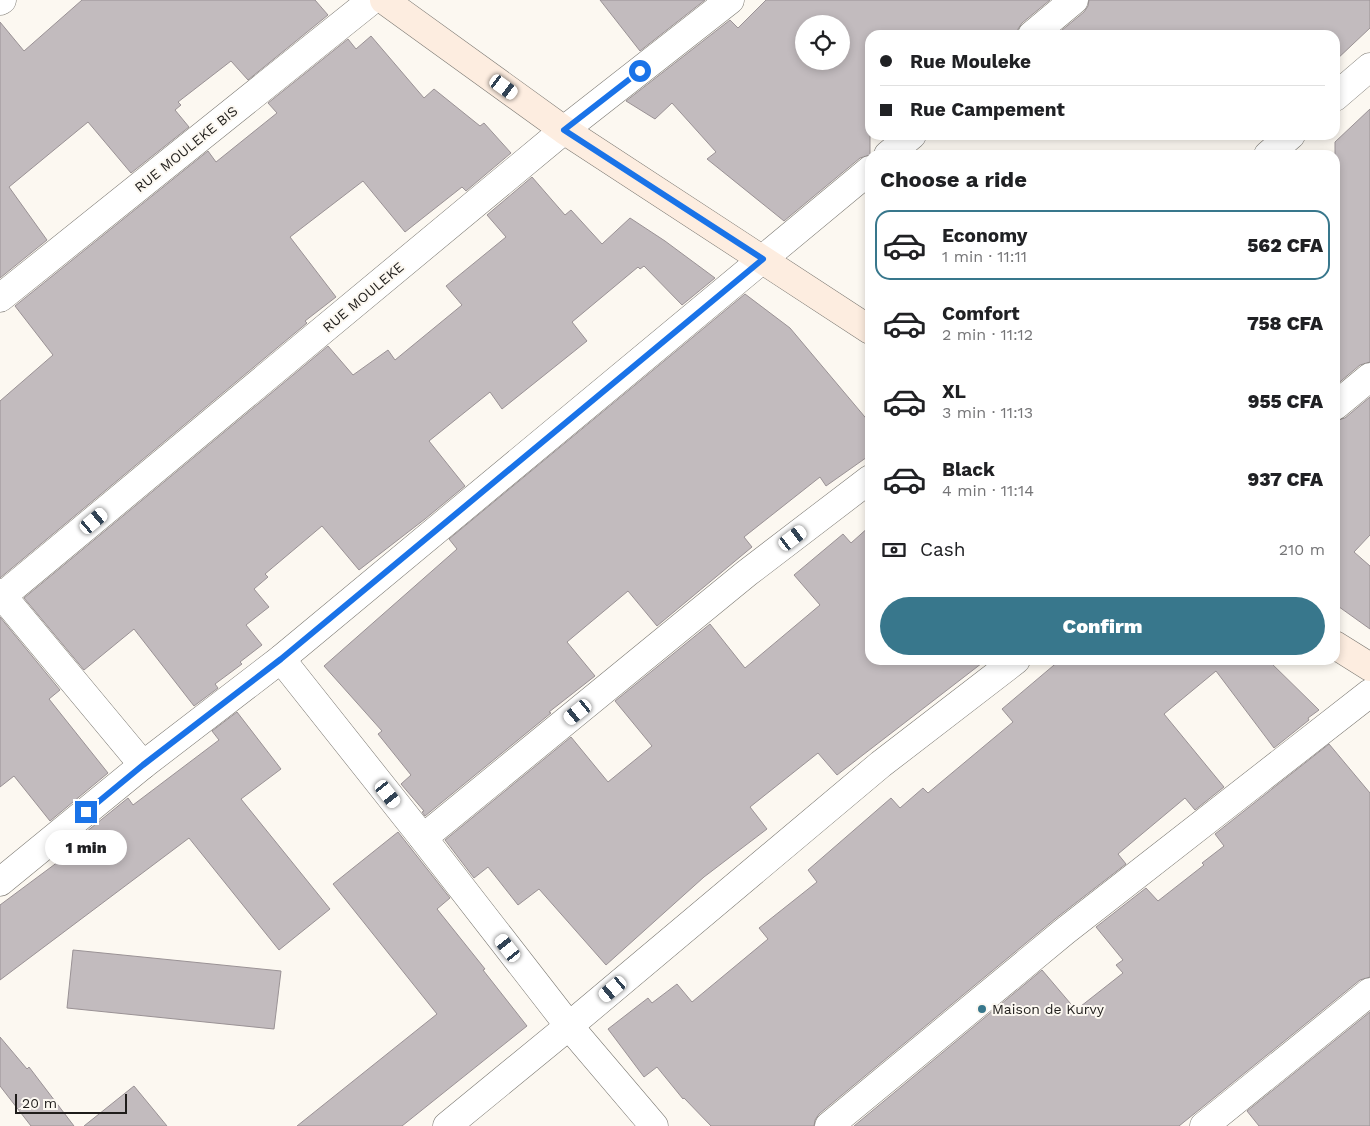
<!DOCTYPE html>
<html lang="en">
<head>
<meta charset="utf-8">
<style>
	:root { --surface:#fff; --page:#f2f2f2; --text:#202124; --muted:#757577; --line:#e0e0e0; --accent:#38778c }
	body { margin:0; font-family:"Work Sans",sans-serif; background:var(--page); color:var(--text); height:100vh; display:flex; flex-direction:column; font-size:19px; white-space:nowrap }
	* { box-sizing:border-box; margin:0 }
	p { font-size:16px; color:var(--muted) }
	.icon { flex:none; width:28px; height:28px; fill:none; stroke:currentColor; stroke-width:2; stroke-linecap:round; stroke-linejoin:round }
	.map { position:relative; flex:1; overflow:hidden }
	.panel { position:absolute; left:865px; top:150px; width:475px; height:515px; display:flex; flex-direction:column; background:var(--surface); border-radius:15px; box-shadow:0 2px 8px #0003 }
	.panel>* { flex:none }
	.guide { position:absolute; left:865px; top:30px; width:475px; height:110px; border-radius:15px; box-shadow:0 2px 8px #0003; display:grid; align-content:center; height:110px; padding:0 15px; background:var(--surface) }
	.controls { position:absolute; left:795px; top:15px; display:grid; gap:10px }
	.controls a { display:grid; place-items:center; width:55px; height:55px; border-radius:50%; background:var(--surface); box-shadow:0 2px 8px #0003; font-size:25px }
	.scale { position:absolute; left:15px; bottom:12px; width:112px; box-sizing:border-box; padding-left:5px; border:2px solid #1f1d1b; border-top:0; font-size:14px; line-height:18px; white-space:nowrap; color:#1f1d1b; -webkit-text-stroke:4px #fcf8f1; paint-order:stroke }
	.end { position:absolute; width:22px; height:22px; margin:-11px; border:6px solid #1a73e8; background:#fff; box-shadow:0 0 0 2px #fff }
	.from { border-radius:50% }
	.bubble { position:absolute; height:35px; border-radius:18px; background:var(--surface); box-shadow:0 2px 8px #0003; font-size:16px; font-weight:800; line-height:35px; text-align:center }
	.car { position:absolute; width:15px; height:30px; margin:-15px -8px; border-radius:6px; box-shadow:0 0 4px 1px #0007; background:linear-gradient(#fff 24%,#345 0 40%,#fff 0 76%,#345 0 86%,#fff 0) }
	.guide b { display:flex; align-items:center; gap:18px; height:48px; font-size:19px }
	.guide b+b { border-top:1px solid var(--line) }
	.guide i { width:12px; height:12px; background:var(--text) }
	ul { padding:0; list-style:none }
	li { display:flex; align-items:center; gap:15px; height:70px; margin:0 10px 8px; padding:0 5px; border:2px solid transparent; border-radius:15px }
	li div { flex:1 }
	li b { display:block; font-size:19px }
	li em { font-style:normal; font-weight:800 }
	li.active { border-color:var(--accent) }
	li>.icon { width:45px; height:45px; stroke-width:1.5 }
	h2 { padding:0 15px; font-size:22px; line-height:60px }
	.pay { display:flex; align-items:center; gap:12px; height:55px; padding:0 15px; font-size:19px }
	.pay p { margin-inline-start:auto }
	.button { display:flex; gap:10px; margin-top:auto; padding:10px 15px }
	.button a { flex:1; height:58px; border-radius:30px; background:var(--accent); color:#fff; font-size:20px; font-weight:800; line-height:58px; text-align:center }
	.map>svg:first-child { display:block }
	.building { fill:#c2bbbe; stroke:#9a9295; fill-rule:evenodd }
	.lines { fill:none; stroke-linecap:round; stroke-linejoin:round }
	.street-casing { stroke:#7b7872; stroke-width:29 }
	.secondary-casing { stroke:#7b7872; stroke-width:29 }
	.street { stroke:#fff; stroke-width:28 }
	.secondary { stroke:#fdede0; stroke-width:28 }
	.route { stroke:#1a73e8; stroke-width:6 }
	.poi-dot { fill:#38778c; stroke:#fcf8f1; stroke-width:2 }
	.labels { text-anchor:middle; stroke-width:4; stroke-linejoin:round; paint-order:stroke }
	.street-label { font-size:14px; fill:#1f1d1b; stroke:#fcf8f1 }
	.poi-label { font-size:14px; fill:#1f1d1b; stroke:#fcf8f1; text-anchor:start }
</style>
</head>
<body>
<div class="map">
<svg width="1370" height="1126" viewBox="0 0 1370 1126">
	<rect width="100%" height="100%" fill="#fcf8f1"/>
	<g class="building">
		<path d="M82 0H315L328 15 248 80 231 61 178 102 181 105 175 110 189 127 131 173 88 122 9 187 47 240 0 278V22L24 51Z"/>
		<path d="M600 0H705L640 51Z"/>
		<path d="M766 0H1050L1022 23 1018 29 1017 35H870V155L860 158 784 221 707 159 716 152 672 103 655 119 626 101 730 20 738 28ZM804 24H841V61H804Z"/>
		<path d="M1089 0H1370V28L1335 61V35H1056L1084 12 1088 6Z"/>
		<path d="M371 36 424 98 434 89 480 126 484 123 511 153 466 191 462 187 405 232 363 181 290 237 336 297 305 321 307 323 0 578V401L53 355 15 306 208 151 216 162 277 113 268 103 348 39 356 49Z"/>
		<path d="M1370 109V362L1360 365 1335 386V142Z"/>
		<path d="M532 177 565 215 571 210 602 244 630 218 665 241 715 278 682 305 644 266 640 269 638 267 572 322 587 341 502 409 490 392 429 441 465 486 425 519 359 570 322 526 265 574 268 577 254 589 269 607 246 625 262 645 240 662 242 664 215 684 218 688 194 706 134 629 84 670 24 598 328 346 353 375 388 350 395 360 462 305 446 286 506 237 487 215Z"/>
		<path d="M745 294 790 328 870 423V455L826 486 820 477 744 537 752 547 657 626 628 591 567 642 595 676 549 712 551 713 425 816 422 812 424 811 401 784 411 775 378 734 382 731 324 666 457 549 449 539Z"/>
		<path d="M1370 397V535L1354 552 1370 566V629L1335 604V421L1345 418Z"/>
		<path d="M870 526V660H986L837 775 818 753 750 807 767 829 704 877 606 965 539 889 518 905 488 867 474 878 445 840 571 737 608 782 652 746 615 701 710 624 745 668 820 605 794 575 843 534 851 543Z"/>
		<path d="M0 617 60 690 49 699 108 773 50 821 14 776 0 787Z"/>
		<path d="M1060 660H1268L1319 710 1308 718 1309 720 1274 748 1216 671 1164 714 1224 787 1195 810 1185 798 1118 854 1126 864 1055 919 819 1114 815 1120 814 1126H711L684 1098 683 1099 657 1067 644 1077 608 1029 648 998 652 1003 677 984 692 1002 768 939 759 928 817 882 808 870 891 798 900 808 923 788 928 793 1013 722 1002 709Z"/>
		<path d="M237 712 281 769 241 799 330 909 279 950 189 838 0 980V905L74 850 70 845 128 798 133 805 219 740 212 731Z"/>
		<path d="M1329 744 1370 793V977L1360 980 1179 1126H854L1042 970 1076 1010 1123 973 1116 965 1123 960 1096 927 1146 888 1158 901 1204 865 1202 863 1224 846 1215 834Z"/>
		<path d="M398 832 450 898 437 909 485 969 483 970 527 1026 402 1126H297L437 1014 333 884Z"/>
		<path d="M73 950 281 971 274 1029 67 1008Z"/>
		<path d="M1370 1012V1126H1259L1247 1111Z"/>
		<path d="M0 1037 27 1069 29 1067 74 1126H31L0 1086Z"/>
		<path d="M134 1086 167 1126H84Z"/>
	</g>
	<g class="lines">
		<defs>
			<g id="street">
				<path d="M0 1 2 0"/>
				<path d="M1032 35 1074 0"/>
				<path d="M1335 97 1370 67"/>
				<path d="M888 155 912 135"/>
				<path d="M1268 155 1291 135"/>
				<path d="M0 298 372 0"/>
				<path d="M1335 406 1370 377"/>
				<path d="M0 593 143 765"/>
				<path d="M0 598 564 130 730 0"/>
				<path d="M281 659 423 838 569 1026 654 1126"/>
				<path d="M423 838 747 573 870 479"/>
				<path d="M0 882 143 765 281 659 870 170"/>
				<path d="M447 1126 569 1026 881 764 1016 660"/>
				<path d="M829 1126 1065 931 1370 693"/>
				<path d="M1204 1126 1370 992"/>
			</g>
			<g id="secondary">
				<path d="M384 0 564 130 870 330"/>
				<path d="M1335 645 1370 667"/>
			</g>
		</defs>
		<use href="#street" class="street-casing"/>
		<use href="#secondary" class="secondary-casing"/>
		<use href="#street" class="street"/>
		<use href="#secondary" class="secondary"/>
	</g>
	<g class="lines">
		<path class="route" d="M86 812 143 765 281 659 763 259 564 130 640 71"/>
	</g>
	<circle class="poi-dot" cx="982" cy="1009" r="5"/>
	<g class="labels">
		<g class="street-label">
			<text transform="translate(186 149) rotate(-39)" y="5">RUE MOULEKE BIS</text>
			<text transform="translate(363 297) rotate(-40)" y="5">RUE MOULEKE</text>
		</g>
		<g class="poi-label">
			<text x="992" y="1014">Maison de Kurvy</text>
		</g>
	</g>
</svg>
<div class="controls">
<a><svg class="icon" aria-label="locate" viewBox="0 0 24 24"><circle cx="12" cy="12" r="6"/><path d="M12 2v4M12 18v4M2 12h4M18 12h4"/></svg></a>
</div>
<div class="scale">20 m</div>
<i class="end from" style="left:640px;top:71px"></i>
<i class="end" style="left:86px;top:812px"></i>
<div class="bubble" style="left:45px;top:830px;width:82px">1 min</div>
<i class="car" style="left:504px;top:87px;rotate:126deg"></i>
<i class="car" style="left:94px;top:521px;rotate:50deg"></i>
<i class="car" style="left:793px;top:538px;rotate:53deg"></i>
<i class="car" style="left:578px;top:712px;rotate:231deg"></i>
<i class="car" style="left:388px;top:794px;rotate:142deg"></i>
<i class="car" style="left:508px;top:948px;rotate:322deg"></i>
<i class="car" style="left:613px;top:989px;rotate:230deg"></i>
<div class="guide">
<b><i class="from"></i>Rue Mouleke</b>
<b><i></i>Rue Campement</b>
</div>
<section class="panel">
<h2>Choose a ride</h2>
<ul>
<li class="active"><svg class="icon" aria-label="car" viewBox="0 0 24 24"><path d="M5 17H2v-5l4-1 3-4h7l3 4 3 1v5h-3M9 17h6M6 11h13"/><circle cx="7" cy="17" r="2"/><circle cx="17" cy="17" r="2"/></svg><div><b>Economy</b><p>1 min · 11:11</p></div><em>562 CFA</em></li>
<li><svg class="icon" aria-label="car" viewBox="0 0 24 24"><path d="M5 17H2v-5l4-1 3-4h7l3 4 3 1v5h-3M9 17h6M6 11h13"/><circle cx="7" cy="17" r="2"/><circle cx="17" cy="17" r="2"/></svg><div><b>Comfort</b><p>2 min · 11:12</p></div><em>758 CFA</em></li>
<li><svg class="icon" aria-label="car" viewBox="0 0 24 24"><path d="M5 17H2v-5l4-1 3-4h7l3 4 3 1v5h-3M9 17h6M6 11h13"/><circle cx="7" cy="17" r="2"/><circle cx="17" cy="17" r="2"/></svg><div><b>XL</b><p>3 min · 11:13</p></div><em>955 CFA</em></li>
<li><svg class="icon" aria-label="car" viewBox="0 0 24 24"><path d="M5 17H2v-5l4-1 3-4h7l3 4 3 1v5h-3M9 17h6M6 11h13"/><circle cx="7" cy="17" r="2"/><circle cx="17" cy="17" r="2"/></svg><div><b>Black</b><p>4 min · 11:14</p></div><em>937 CFA</em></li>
</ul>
<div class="pay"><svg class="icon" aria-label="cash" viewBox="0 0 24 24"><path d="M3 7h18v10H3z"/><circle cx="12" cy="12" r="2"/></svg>Cash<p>210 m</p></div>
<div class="button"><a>Confirm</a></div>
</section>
</div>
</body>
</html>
